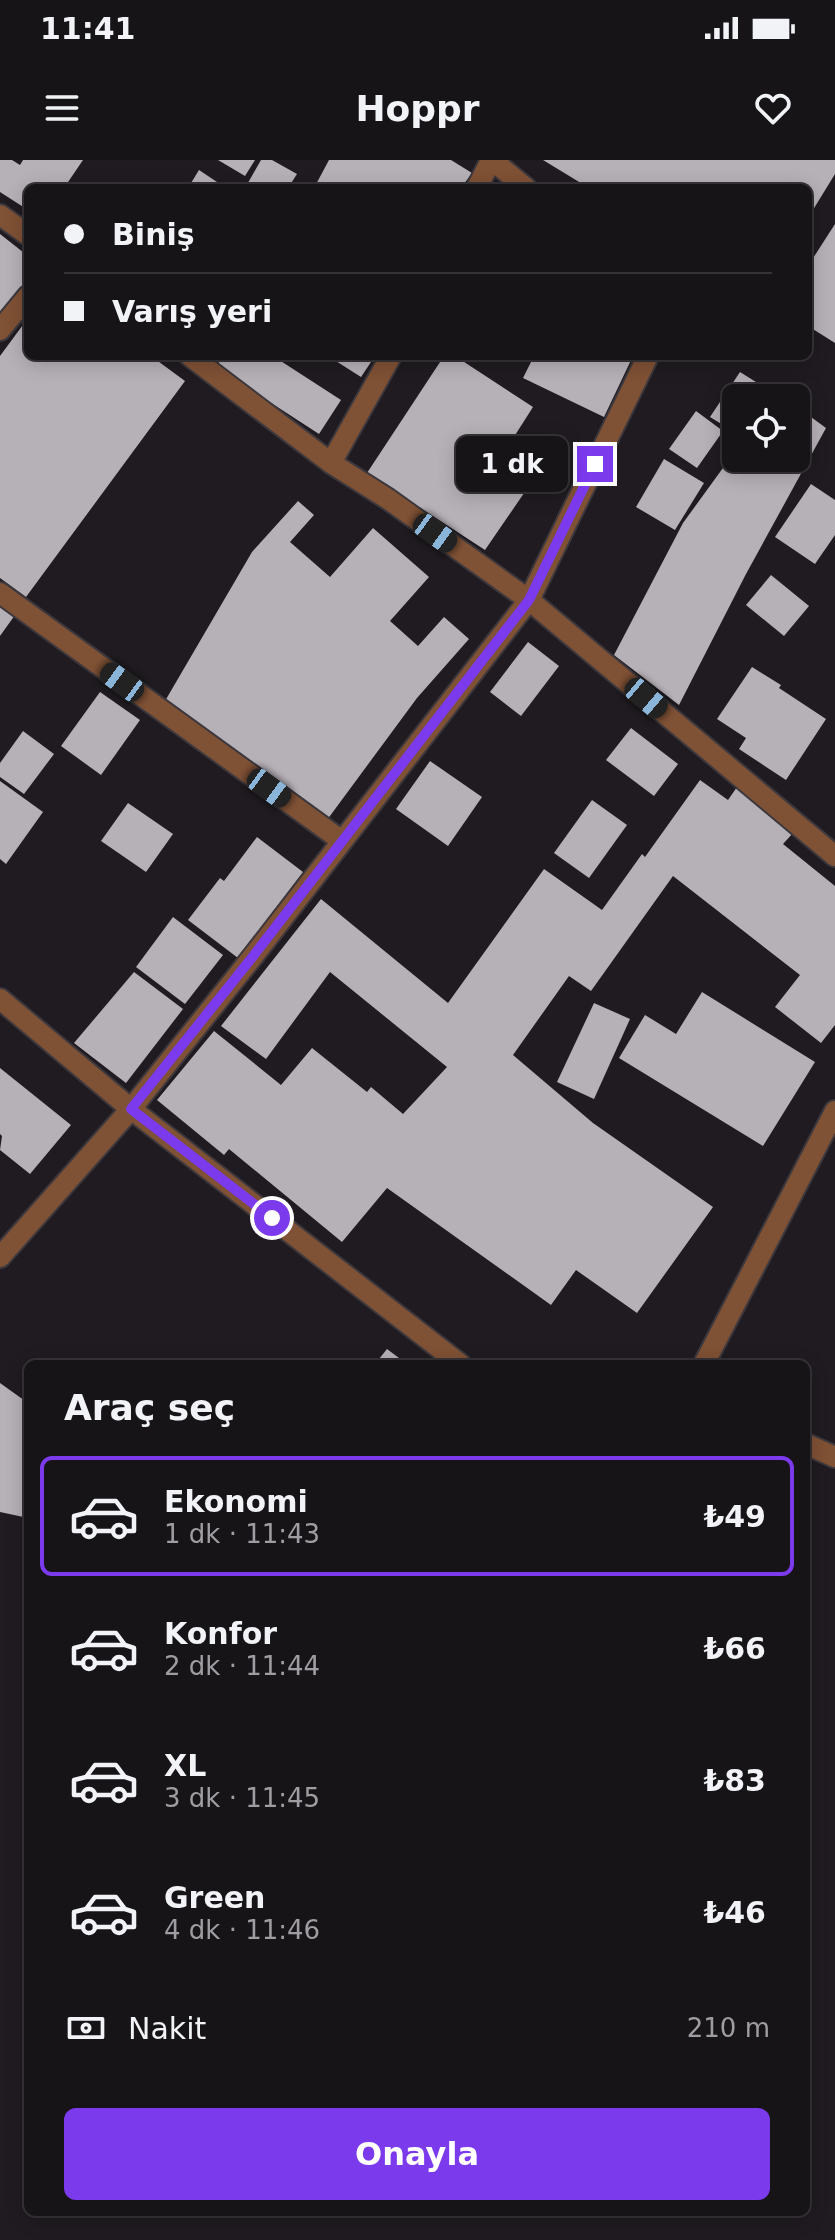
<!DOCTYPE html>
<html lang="tr">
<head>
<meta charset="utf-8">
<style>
	:root { --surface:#171418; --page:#201d21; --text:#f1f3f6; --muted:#9e9ea2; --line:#363337; --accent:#7c3aed }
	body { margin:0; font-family:"DejaVu Sans",sans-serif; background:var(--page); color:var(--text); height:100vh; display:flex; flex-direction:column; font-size:30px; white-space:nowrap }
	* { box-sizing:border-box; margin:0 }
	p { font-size:26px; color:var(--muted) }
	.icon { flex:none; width:44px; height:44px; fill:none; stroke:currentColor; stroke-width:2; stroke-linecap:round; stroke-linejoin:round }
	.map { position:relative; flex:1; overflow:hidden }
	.sheet { position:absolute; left:24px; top:1200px; width:786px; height:856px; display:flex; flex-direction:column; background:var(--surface); border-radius:12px; box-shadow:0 4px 20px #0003,0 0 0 2px var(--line) }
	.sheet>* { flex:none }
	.top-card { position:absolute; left:24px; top:24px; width:788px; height:176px; border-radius:12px; box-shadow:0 4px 20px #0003,0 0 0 2px var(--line); display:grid; align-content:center; height:176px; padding:0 40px; background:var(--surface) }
	.tools { position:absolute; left:722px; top:224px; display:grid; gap:16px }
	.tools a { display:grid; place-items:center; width:88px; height:88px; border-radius:12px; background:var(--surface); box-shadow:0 4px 20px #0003,0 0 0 2px var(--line); font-size:40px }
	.end { position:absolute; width:36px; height:36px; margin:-18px; border:10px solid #7c3aed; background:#fff; box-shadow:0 0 0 4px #fff }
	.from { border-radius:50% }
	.bubble { position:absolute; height:56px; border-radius:12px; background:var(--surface); box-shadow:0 4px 20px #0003,0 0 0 2px var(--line); font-size:26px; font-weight:700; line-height:56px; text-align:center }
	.car { position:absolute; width:24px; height:48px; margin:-24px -12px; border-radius:10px; box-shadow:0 0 6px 2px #0007; background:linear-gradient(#222 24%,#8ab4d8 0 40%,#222 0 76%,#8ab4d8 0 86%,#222 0) }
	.top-card b { display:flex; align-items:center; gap:28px; height:76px; font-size:30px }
	.top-card b+b { border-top:2px solid var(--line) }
	.top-card i { width:20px; height:20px; background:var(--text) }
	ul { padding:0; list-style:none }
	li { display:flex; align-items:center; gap:24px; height:120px; margin:0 16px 12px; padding:0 24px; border:4px solid transparent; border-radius:12px }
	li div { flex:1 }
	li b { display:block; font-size:30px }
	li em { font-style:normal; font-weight:700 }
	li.on { border-color:var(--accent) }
	li>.icon { width:72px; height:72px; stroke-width:1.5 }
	h2 { padding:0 40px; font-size:36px; line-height:96px }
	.pay { display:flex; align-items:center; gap:20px; height:88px; padding:0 40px; font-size:30px }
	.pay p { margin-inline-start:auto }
	.button { display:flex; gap:16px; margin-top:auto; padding:16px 40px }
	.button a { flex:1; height:92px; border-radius:12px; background:var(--accent); color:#fff; font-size:32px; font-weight:700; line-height:92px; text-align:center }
	.status { display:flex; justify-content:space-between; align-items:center; height:56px; padding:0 40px; background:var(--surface); direction:ltr }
	.status svg { height:22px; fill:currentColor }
	header { display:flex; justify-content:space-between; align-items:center; height:104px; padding:0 40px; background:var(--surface); font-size:36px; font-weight:700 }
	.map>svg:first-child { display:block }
	.building { fill:#b6b0b7 }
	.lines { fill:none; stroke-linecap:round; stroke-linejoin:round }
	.street-casing { stroke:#3c383d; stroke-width:24 }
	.street { stroke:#7f5135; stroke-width:20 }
	.route { stroke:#7c3aed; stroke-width:10 }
</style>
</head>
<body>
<div class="status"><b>11:41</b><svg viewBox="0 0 49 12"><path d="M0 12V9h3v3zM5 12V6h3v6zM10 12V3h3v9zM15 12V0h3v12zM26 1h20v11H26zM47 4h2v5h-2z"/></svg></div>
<header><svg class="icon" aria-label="menu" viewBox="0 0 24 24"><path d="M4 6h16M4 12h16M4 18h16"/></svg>Hoppr<svg class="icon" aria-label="heart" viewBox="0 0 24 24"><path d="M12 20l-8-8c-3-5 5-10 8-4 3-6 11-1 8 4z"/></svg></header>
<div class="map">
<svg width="835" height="2080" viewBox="0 0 835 2080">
	<rect width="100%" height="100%" fill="#1f1b20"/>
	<g class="building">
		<path d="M0 0H12L20 5 23 0H83L64 28H28V50L0 32Z"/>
		<path d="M218 0H255L245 16Z"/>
		<path d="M261 0H272L297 14 288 28H245Z"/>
		<path d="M329 0H451L472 13 461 28H314Z"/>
		<path d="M543 0H835V14L808 58V28H589Z"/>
		<path d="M199 10 220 24 218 28H188Z"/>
		<path d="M835 64V183L808 166V106Z"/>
		<path d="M0 74 28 96V124L0 158Z"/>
		<path d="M28 158V196H151L185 221 26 437 0 418V196Z"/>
		<path d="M223 196H273L341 240 319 274 216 207Z"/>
		<path d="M328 196H375L361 217Z"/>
		<path d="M444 196H455L533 247 498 302 531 323 485 390 367 313Z"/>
		<path d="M534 196H633L604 257 523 218Z"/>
		<path d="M740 212 769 230 764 238H736V273L710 257Z"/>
		<path d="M796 246 826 268 746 414 679 545 614 495 683 363 736 290V298H796Z"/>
		<path d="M696 251 723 271 697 308 669 289Z"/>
		<path d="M664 299 704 323 675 370 636 347Z"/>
		<path d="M811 324 835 340V375L815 404 775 377Z"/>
		<path d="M298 341 314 355 290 382 330 417 373 368 429 417 390 461 418 486 444 457 469 479 417 538 327 660 165 541 252 392Z"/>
		<path d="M771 415 809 446 784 476 746 445Z"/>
		<path d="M0 444 15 455 0 476Z"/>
		<path d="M528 482 559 506 521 556 490 532Z"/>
		<path d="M752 507 781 525 779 528 826 559 786 620 739 589 746 578 717 559Z"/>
		<path d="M100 532 140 560 101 615 61 586Z"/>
		<path d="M631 568 678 604 654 636 606 600Z"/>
		<path d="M23 571 54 594 24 634 0 617V603Z"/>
		<path d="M430 601 482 637 448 686 396 649Z"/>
		<path d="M700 620 728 640 737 627 793 673 783 684 835 726V865L821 883 775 847 800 815 673 716 591 831 569 816 513 895 593 963 713 1047 637 1153 576 1110 551 1145 387 1028 342 1082 229 989 224 995 157 940 214 871 281 925 312 888 367 932 371 927 403 954 447 907 330 812 266 899 221 866 321 739 448 843 544 709 602 750 642 694 645 697Z"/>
		<path d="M0 621 43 652 6 704 0 699Z"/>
		<path d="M592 640 627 665 589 718 554 693Z"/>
		<path d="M128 643 173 674 146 712 101 681Z"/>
		<path d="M257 677 303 712 238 798 188 760 220 718 224 721Z"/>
		<path d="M173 757 223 795 185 844 136 807Z"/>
		<path d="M134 812 183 849 126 923 74 883Z"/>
		<path d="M702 832 815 902 763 986 619 898 645 855 676 874Z"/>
		<path d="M594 843 630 859 594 939 557 922Z"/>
		<path d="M0 908 71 965 30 1014 0 990 2 976 0 974Z"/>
		<path d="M387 1189 407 1204H375Z"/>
		<path d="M0 1223 28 1243V1358L0 1352Z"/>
	</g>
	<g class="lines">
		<defs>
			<g id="street">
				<path d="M492 0 526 28"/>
				<path d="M477 28 491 0"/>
				<path d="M0 55 28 75"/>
				<path d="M0 170 28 136"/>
				<path d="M190 196 331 303 388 339 529 440 835 696"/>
				<path d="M331 303 391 196"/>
				<path d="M0 433 342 681"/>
				<path d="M0 839 131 949 460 1204"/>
				<path d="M0 1097 131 949 254 795 529 440 648 196"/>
				<path d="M704 1204 835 951"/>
				<path d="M806 1284 835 1297"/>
			</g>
		</defs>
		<use href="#street" class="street-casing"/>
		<use href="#street" class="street"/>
	</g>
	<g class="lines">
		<path class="route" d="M272 1058 131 949 254 795 529 440 595 304"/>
	</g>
</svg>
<div class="tools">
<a><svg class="icon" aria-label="locate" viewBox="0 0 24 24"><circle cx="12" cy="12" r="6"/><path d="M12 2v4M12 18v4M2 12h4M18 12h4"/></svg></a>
</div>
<i class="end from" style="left:272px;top:1058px"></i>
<i class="end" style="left:595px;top:304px"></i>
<div class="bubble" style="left:456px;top:276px;width:112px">1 dk</div>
<i class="car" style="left:435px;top:373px;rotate:126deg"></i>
<i class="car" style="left:122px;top:522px;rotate:306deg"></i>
<i class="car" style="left:646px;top:538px;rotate:130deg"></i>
<i class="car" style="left:269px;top:628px;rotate:126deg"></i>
<div class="top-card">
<b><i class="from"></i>Biniş</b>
<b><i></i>Varış yeri</b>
</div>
<section class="sheet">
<h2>Araç seç</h2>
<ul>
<li class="on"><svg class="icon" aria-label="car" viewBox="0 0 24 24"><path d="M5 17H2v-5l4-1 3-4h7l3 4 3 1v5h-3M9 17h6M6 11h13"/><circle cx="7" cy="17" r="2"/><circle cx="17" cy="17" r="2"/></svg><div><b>Ekonomi</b><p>1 dk · 11:43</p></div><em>₺49</em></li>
<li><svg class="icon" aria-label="car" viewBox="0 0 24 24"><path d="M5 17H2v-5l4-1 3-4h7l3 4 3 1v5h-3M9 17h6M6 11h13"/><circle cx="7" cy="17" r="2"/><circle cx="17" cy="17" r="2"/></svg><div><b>Konfor</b><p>2 dk · 11:44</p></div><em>₺66</em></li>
<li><svg class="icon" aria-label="car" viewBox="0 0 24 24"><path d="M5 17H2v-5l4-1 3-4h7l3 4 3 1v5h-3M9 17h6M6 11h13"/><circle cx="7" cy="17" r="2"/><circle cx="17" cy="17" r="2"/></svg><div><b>XL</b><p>3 dk · 11:45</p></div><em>₺83</em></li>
<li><svg class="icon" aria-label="car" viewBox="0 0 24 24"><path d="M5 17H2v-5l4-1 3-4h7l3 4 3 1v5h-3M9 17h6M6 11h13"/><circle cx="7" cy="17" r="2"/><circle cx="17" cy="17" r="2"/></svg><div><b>Green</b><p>4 dk · 11:46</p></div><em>₺46</em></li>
</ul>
<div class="pay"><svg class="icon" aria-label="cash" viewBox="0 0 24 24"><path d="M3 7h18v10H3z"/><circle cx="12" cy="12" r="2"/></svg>Nakit<p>210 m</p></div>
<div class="button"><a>Onayla</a></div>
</section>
</div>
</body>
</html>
